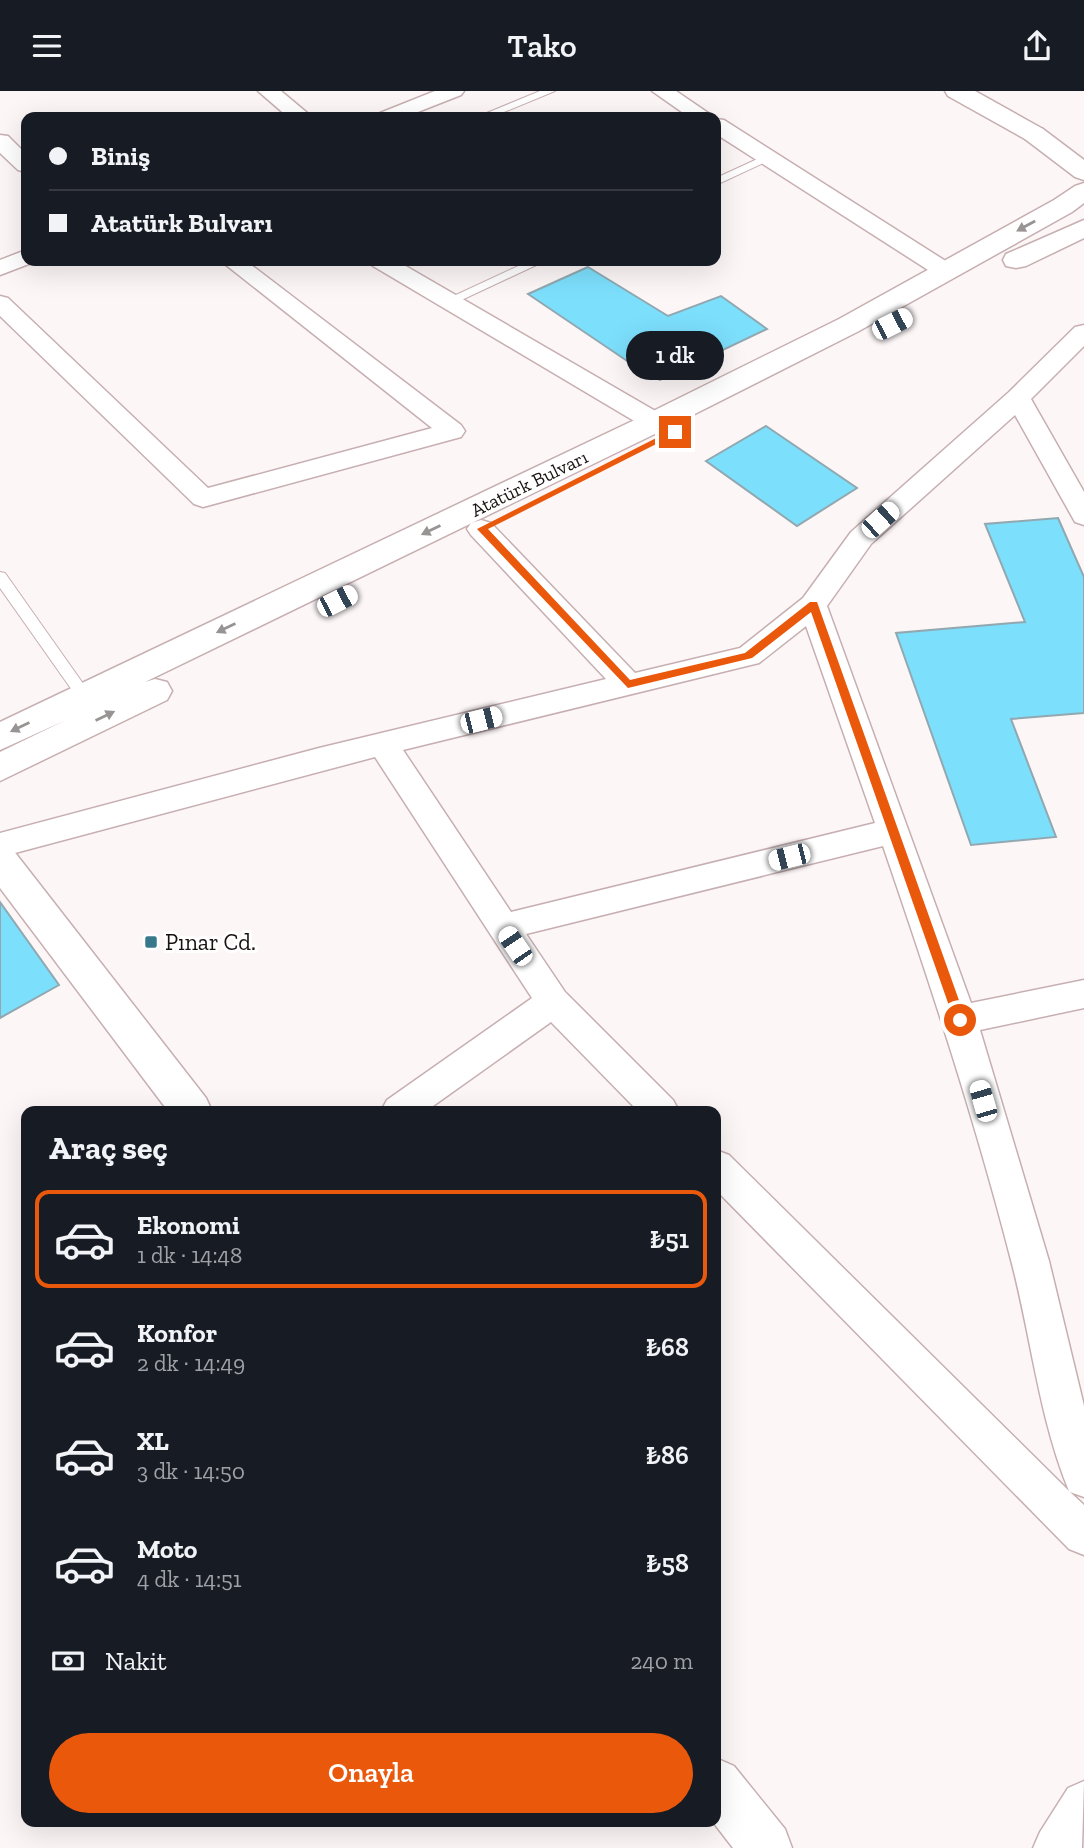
<!DOCTYPE html>
<html lang="tr">
<head>
<meta charset="utf-8">
<style>
	:root { --surface:#171b24; --page:#242831; --text:#f1f3f6; --muted:#9ea1a6; --line:#363941; --accent:#ea580c }
	body { margin:0; font-family:"Zilla Slab",serif; background:var(--page); color:var(--text); height:100vh; display:flex; flex-direction:column; font-size:26px; white-space:nowrap }
	* { box-sizing:border-box; margin:0 }
	p { font-size:23px; color:var(--muted) }
	.icon { flex:none; width:38px; height:38px; fill:none; stroke:currentColor; stroke-width:2; stroke-linecap:round; stroke-linejoin:round }
	.map { position:relative; flex:1; overflow:hidden }
	.sheet { position:absolute; left:21px; top:1015px; width:700px; height:721px; display:flex; flex-direction:column; background:var(--surface); border-radius:14px; box-shadow:0 7px 28px #0002 }
	.sheet>* { flex:none }
	.top-card { position:absolute; left:21px; top:21px; width:700px; height:154px; border-radius:14px; box-shadow:0 7px 28px #0002; display:grid; align-content:center; height:154px; padding:0 28px; background:var(--surface) }
	.end { position:absolute; width:32px; height:32px; margin:-16px; border:9px solid #ea580c; background:#fff; box-shadow:0 0 0 4px #fff }
	.from { border-radius:50% }
	.bubble { position:absolute; height:49px; border-radius:24px; background:var(--surface); box-shadow:0 7px 28px #0002; font-size:23px; font-weight:600; line-height:49px; text-align:center }
	.car { position:absolute; width:21px; height:42px; margin:-21px -10px; border-radius:9px; box-shadow:0 0 5px 2px #0007; background:linear-gradient(#fff 24%,#345 0 40%,#fff 0 76%,#345 0 86%,#fff 0) }
	.top-card b { display:flex; align-items:center; gap:24px; height:66px; font-size:26px }
	.top-card b+b { border-top:2px solid var(--line) }
	.top-card i { width:18px; height:18px; background:var(--text) }
	ul { padding:0; list-style:none }
	li { display:flex; align-items:center; gap:21px; height:98px; margin:0 14px 10px; padding:0 14px; border:4px solid transparent; border-radius:14px }
	li div { flex:1 }
	li b { display:block; font-size:26px }
	li em { font-style:normal; font-weight:600 }
	li.current { border-color:var(--accent) }
	li>.icon { width:63px; height:63px; stroke-width:1.5 }
	h2 { padding:0 28px; font-size:32px; line-height:84px }
	.pay { display:flex; align-items:center; gap:18px; height:77px; padding:0 28px; font-size:26px }
	.pay p { margin-inline-start:auto }
	.action { display:flex; gap:14px; margin-top:auto; padding:14px 28px }
	.action a { flex:1; height:80px; border-radius:42px; background:var(--accent); color:#fff; font-size:28px; font-weight:600; line-height:80px; text-align:center }
	header { display:flex; justify-content:space-between; align-items:center; height:91px; padding:0 28px; background:var(--surface); font-size:32px; font-weight:600 }
	.map>svg:first-child { display:block }
	.building { fill:#7cdffc; stroke:#91a8b0; stroke-width:2 }
	.lines { fill:none; stroke-linecap:round; stroke-linejoin:round }
	.service-casing { stroke:#c7afb1; stroke-width:2 }
	.minor-casing { stroke:#c7afb1; stroke-width:3 }
	.tertiary-casing { stroke:#c7afb1; stroke-width:3 }
	.secondary-casing { stroke:#c7afb1; stroke-width:3 }
	.service { fill:#fff; fill-rule:evenodd }
	.minor { fill:#fff; fill-rule:evenodd }
	.tertiary { fill:#fff; fill-rule:evenodd }
	.secondary { fill:#fff; fill-rule:evenodd }
	.oneway { fill:#989494 }
	.route { fill:#ea580c }
	.poi-dot { fill:#38788b; stroke:#fff; stroke-width:2.5 }
	.labels { text-anchor:middle; stroke-width:6; stroke-linejoin:round; paint-order:stroke }
	.far-street-label { font-size:19px; fill:#191111; stroke:#fff }
	.poi-label { font-size:23px; fill:#191111; stroke:#fff; text-anchor:start }
</style>
</head>
<body>
<header><svg class="icon" aria-label="menu" viewBox="0 0 24 24"><path d="M4 6h16M4 12h16M4 18h16"/></svg>Tako<svg class="icon" aria-label="share" viewBox="0 0 24 24"><path d="M12 15V3M7 8l5-5 5 5M5 13v7h14v-7"/></svg></header>
<div class="map">
<svg width="1084" height="1757" viewBox="0 0 1084 1757">
	<rect width="100%" height="100%" fill="#fcf6f7"/>
	<g class="building">
		<path d="M588 176 668 225 721 205 767 238 660 289 642 280 528 203Z"/>
		<path d="M766 335 857 397 797 435 706 370Z"/>
		<path d="M1058 427 1084 486V622L1011 628 1056 746 971 754 896 542 1025 531 985 433Z"/>
		<path d="M0 811 59 894 0 927Z"/>
	</g>
	<g class="lines">
		<defs>
			<g id="service">
				<path d="M540 0H555L492 26H477Z"/>
				<path d="M764 65 774 67 716 94V87Z"/>
				<path d="M529 170H545L453 213H445L443 210Z"/>
				<path d="M0 481 5 482 89 601 92 605 89 609H79L0 497Z"/>
			</g>
			<g id="minor">
				<path d="M258 0H281L312 26H288Z"/>
				<path d="M435 0H464L461 4 405 26H376L380 22Z"/>
				<path d="M652 0H676L714 26H689Z"/>
				<path d="M716 28 724 29 955 176 959 181 955 186H939L716 43Z"/>
				<path d="M0 44 8 45 26 63V81L18 79 0 62Z"/>
				<path d="M26 159V170L34 171 0 184V169Z"/>
				<path d="M221 170H246L461 334 465 340 461 346 203 416 194 413 0 225V205L8 207 208 397 432 337Z"/>
				<path d="M369 170H397L664 325 668 331 664 337 655 339 646 337 373 175Z"/>
				<path d="M1084 234V255L1031 308 1084 401V434L1075 431 1015 324 871 453 827 515 971 912 1084 889V917L980 939 1049 1170 1084 1315V1406L1070 1401 1084 1414V1464L1069 1458 716 1099V1059L729 1064 1069 1400C1039 1327 1031 1245 1011 1169 975 1029 930 892 883 755L526 843 565 901 673 1009 679 1020H638L551 931 426 1020H381L387 1009 532 907 375 666 0 766V742L319 657 606 588 471 444 467 438 471 432 481 429 491 432 635 582 740 557 803 507 851 441 1009 301 1075 236ZM806 535 875 732 511 821 403 659 759 572Z"/>
				<path d="M1084 1690 1082 1757H1033L1040 1741 1068 1697Z"/>
			</g>
			<g id="tertiary">
				<path d="M945 0H975L1043 38 1046 43 1043 48 1034 50 1025 48 948 5Z"/>
				<path d="M0 754 13 759 206 1007 212 1020H168L0 797Z"/>
				<path d="M716 1667 734 1675 785 1738 792 1757H733L713 1731H716Z"/>
			</g>
			<g id="secondary">
				<path d="M1034 36 1043 38 1084 69V89L1075 86 1025 48 1022 43 1025 38Z"/>
				<path d="M1084 92V112L1072 121 859 240 665 338 145 591 155 588 167 591 172 600 167 609 0 690V661L66 629 0 659V631L645 324 839 228 1054 109 1075 95Z"/>
				<path d="M1084 129V147L1026 175 1016 177 1006 175 1003 169 1006 163Z"/>
			</g>
		</defs>
		<use href="#service" class="service-casing"/>
		<use href="#minor" class="minor-casing"/>
		<use href="#tertiary" class="tertiary-casing"/>
		<use href="#secondary" class="secondary-casing"/>
		<use href="#service" class="service"/>
		<use href="#minor" class="minor"/>
		<use href="#tertiary" class="tertiary"/>
		<use href="#secondary" class="secondary"/>
	</g>
	<defs><path id="oneway-solid" d="M-6-.8H1V-3.2L6.5 0L1 3.2V.8H-6Z" transform="scale(1.75)"/></defs>
	<g class="oneway">
		<use href="#oneway-solid" transform="translate(1026 135) rotate(151)"/>
		<use href="#oneway-solid" transform="translate(431 439) rotate(154)"/>
		<use href="#oneway-solid" transform="translate(226 537) rotate(154)"/>
		<use href="#oneway-solid" transform="translate(105 625) rotate(-26)"/>
		<use href="#oneway-solid" transform="translate(20 636) rotate(154)"/>
	</g>
	<path class="route" d="M672 339 680 341 488 438 630 589 745 562 810 511H817L966 929 964 933 960 934 954 929 811 521 752 567 628 597 477 438Z"/>
	<rect class="poi-dot" x="144" y="844" width="14" height="14" rx="3.5"/>
	<g class="labels">
		<g class="far-street-label">
			<text transform="translate(529 392) rotate(-26)" y="7">Atatürk Bulvarı</text>
		</g>
		<g class="poi-label">
			<text x="165" y="859">Pınar Cd.</text>
		</g>
	</g>
</svg>
<i class="end from" style="left:960px;top:929px"></i>
<i class="end" style="left:675px;top:341px"></i>
<div class="bubble" style="left:626px;top:240px;width:98px">1 dk</div>
<i class="car" style="left:892px;top:233px;rotate:63deg"></i>
<i class="car" style="left:880px;top:429px;rotate:48deg"></i>
<i class="car" style="left:337px;top:510px;rotate:63deg"></i>
<i class="car" style="left:481px;top:629px;rotate:76deg"></i>
<i class="car" style="left:789px;top:766px;rotate:256deg"></i>
<i class="car" style="left:515px;top:855px;rotate:326deg"></i>
<i class="car" style="left:983px;top:1010px;rotate:344deg"></i>
<div class="top-card">
<b><i class="from"></i>Biniş</b>
<b><i></i>Atatürk Bulvarı</b>
</div>
<section class="sheet">
<h2>Araç seç</h2>
<ul>
<li class="current"><svg class="icon" aria-label="car" viewBox="0 0 24 24"><path d="M5 17H2v-5l4-1 3-4h7l3 4 3 1v5h-3M9 17h6M6 11h13"/><circle cx="7" cy="17" r="2"/><circle cx="17" cy="17" r="2"/></svg><div><b>Ekonomi</b><p>1 dk · 14:48</p></div><em>₺51</em></li>
<li><svg class="icon" aria-label="car" viewBox="0 0 24 24"><path d="M5 17H2v-5l4-1 3-4h7l3 4 3 1v5h-3M9 17h6M6 11h13"/><circle cx="7" cy="17" r="2"/><circle cx="17" cy="17" r="2"/></svg><div><b>Konfor</b><p>2 dk · 14:49</p></div><em>₺68</em></li>
<li><svg class="icon" aria-label="car" viewBox="0 0 24 24"><path d="M5 17H2v-5l4-1 3-4h7l3 4 3 1v5h-3M9 17h6M6 11h13"/><circle cx="7" cy="17" r="2"/><circle cx="17" cy="17" r="2"/></svg><div><b>XL</b><p>3 dk · 14:50</p></div><em>₺86</em></li>
<li><svg class="icon" aria-label="car" viewBox="0 0 24 24"><path d="M5 17H2v-5l4-1 3-4h7l3 4 3 1v5h-3M9 17h6M6 11h13"/><circle cx="7" cy="17" r="2"/><circle cx="17" cy="17" r="2"/></svg><div><b>Moto</b><p>4 dk · 14:51</p></div><em>₺58</em></li>
</ul>
<div class="pay"><svg class="icon" aria-label="cash" viewBox="0 0 24 24"><path d="M3 7h18v10H3z"/><circle cx="12" cy="12" r="2"/></svg>Nakit<p>240 m</p></div>
<div class="action"><a>Onayla</a></div>
</section>
</div>
</body>
</html>
